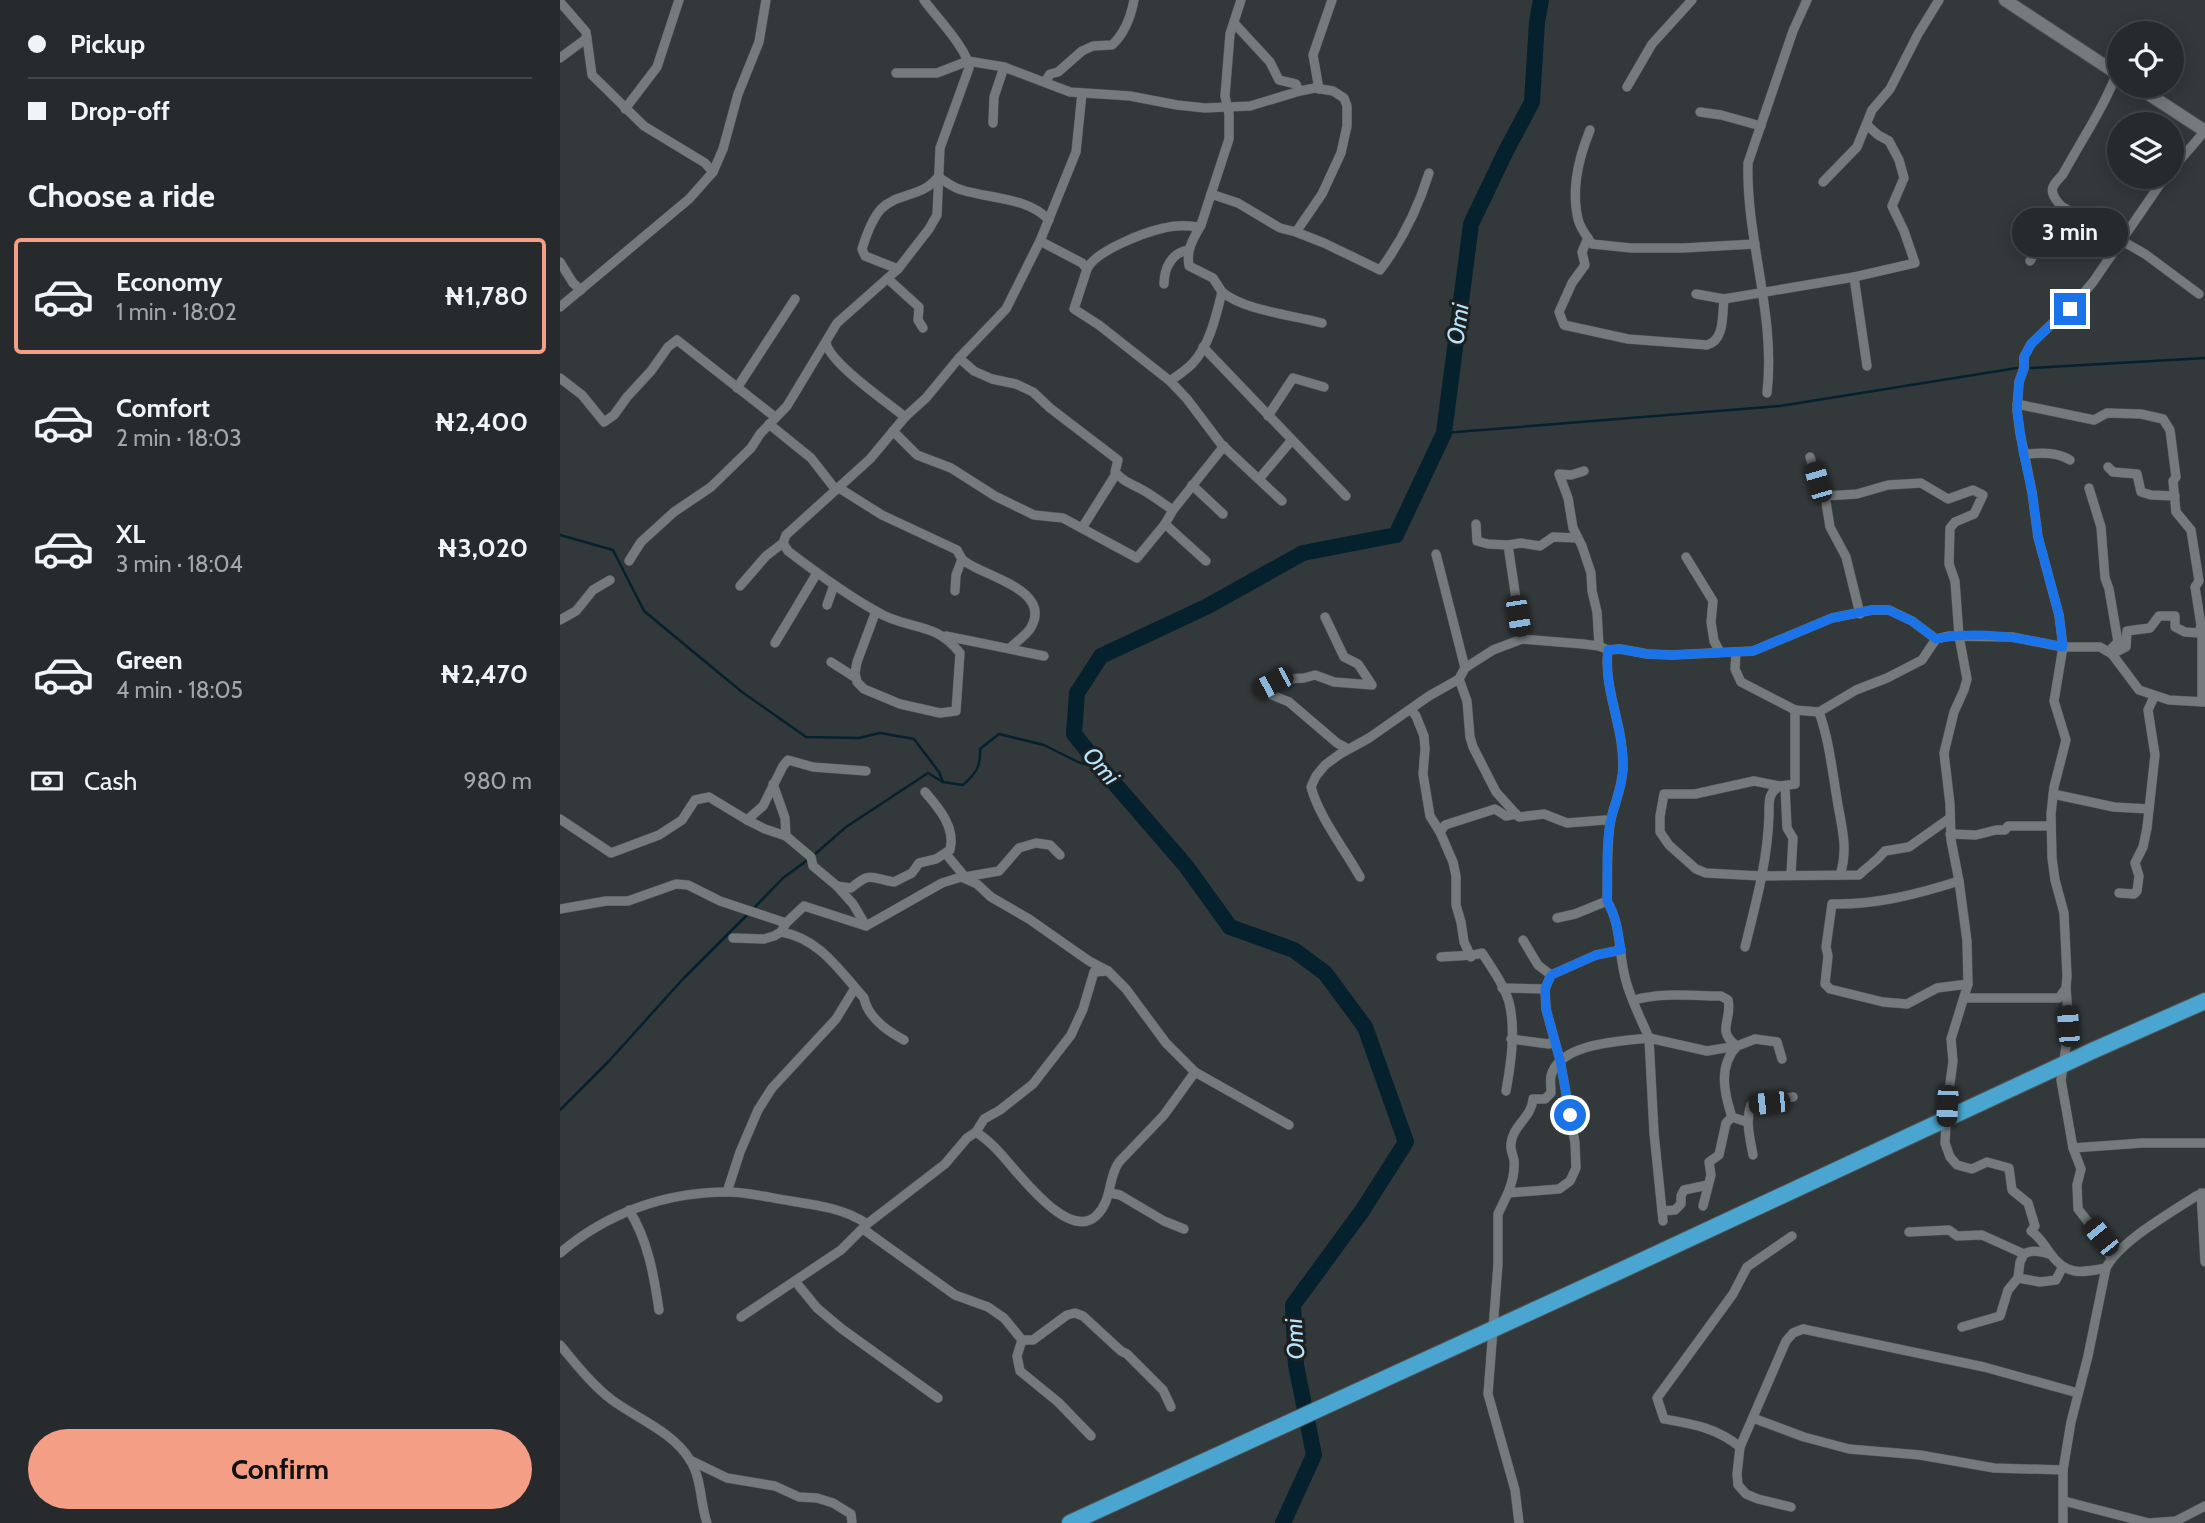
<!DOCTYPE html>
<html lang="en">
<head>
<meta charset="utf-8">
<style>
	:root { --surface:#262a2c; --page:#2e3234; --text:#f1f3f6; --muted:#a4a7a9; --line:#424648; --accent:#f49e86 }
	body { margin:0; font-family:Cabin,sans-serif; background:var(--page); color:var(--text); height:100vh; display:flex; flex-direction:column; font-size:26px; white-space:nowrap }
	* { box-sizing:border-box; margin:0 }
	p { font-size:23px; color:var(--muted) }
	.icon { flex:none; width:38px; height:38px; fill:none; stroke:currentColor; stroke-width:2; stroke-linecap:round; stroke-linejoin:round }
	.map { position:relative; flex:1; overflow:hidden }
	.details { display:flex; flex-direction:column; background:var(--surface); width:560px }
	.details>* { flex:none }
	.guide { display:grid; align-content:center; height:154px; padding:0 28px; background:var(--surface) }
	.fabs { position:absolute; left:1547px; top:21px; display:grid; gap:14px }
	.fabs a { display:grid; place-items:center; width:77px; height:77px; border-radius:50%; background:var(--surface); box-shadow:0 4px 18px #0003,0 0 0 2px var(--line); font-size:35px }
	.end { position:absolute; width:32px; height:32px; margin:-16px; border:9px solid #1a73e8; background:#fff; box-shadow:0 0 0 4px #fff }
	.from { border-radius:50% }
	.bubble { position:absolute; height:49px; border-radius:24px; background:var(--surface); box-shadow:0 4px 18px #0003,0 0 0 2px var(--line); font-size:23px; font-weight:700; line-height:49px; text-align:center }
	.car { position:absolute; width:21px; height:42px; margin:-21px -10px; border-radius:9px; box-shadow:0 0 5px 2px #0007; background:linear-gradient(#222 24%,#8ab4d8 0 40%,#222 0 76%,#8ab4d8 0 86%,#222 0) }
	.guide b { display:flex; align-items:center; gap:24px; height:66px; font-size:26px }
	.guide b+b { border-top:2px solid var(--line) }
	.guide i { width:18px; height:18px; background:var(--text) }
	ul { padding:0; list-style:none }
	li { display:flex; align-items:center; gap:21px; height:116px; margin:0 14px 10px; padding:0 14px; border:4px solid transparent; border-radius:7px }
	li div { flex:1 }
	li b { display:block; font-size:26px }
	li em { font-style:normal; font-weight:700 }
	li.current { border-color:var(--accent) }
	li>.icon { width:63px; height:63px; stroke-width:1.5 }
	h2 { padding:0 28px; font-size:32px; line-height:84px }
	.pay { display:flex; align-items:center; gap:18px; height:77px; padding:0 28px; font-size:26px }
	.pay p { margin-inline-start:auto }
	.action { display:flex; gap:14px; margin-top:auto; padding:14px 28px }
	.action a { flex:1; height:80px; border-radius:42px; background:var(--accent); color:#111; font-size:28px; font-weight:700; line-height:80px; text-align:center }
	main { display:flex; flex:1; min-height:0 }
	.map>svg:first-child { display:block }
	.lines { fill:none; stroke-linecap:round; stroke-linejoin:round }
	.stream { stroke:#05212e; stroke-width:2.5 }
	.river { stroke:#05212e; stroke-width:16 }
	.street-casing { stroke:#525658; stroke-width:10 }
	.secondary-casing { stroke:#525658; stroke-width:14 }
	.highway-casing { stroke:#525658; stroke-width:18 }
	.street { stroke:#757a7d; stroke-width:9 }
	.secondary { stroke:#757a7d; stroke-width:12 }
	.highway { stroke:#4aa6d0; stroke-width:16 }
	.route { stroke:#1a73e8; stroke-width:9 }
	.labels { text-anchor:middle; stroke-width:6; stroke-linejoin:round; paint-order:stroke }
	.water-label { font-size:24px; font-style:italic; fill:#b5e4fc; stroke:#1d1f20 }
</style>
</head>
<body>
<main>
<section class="details">
<div class="guide">
<b><i class="from"></i>Pickup</b>
<b><i></i>Drop-off</b>
</div>
<h2>Choose a ride</h2>
<ul>
<li class="current"><svg class="icon" aria-label="car" viewBox="0 0 24 24"><path d="M5 17H2v-5l4-1 3-4h7l3 4 3 1v5h-3M9 17h6M6 11h13"/><circle cx="7" cy="17" r="2"/><circle cx="17" cy="17" r="2"/></svg><div><b>Economy</b><p>1 min · 18:02</p></div><em>₦1,780</em></li>
<li><svg class="icon" aria-label="car" viewBox="0 0 24 24"><path d="M5 17H2v-5l4-1 3-4h7l3 4 3 1v5h-3M9 17h6M6 11h13"/><circle cx="7" cy="17" r="2"/><circle cx="17" cy="17" r="2"/></svg><div><b>Comfort</b><p>2 min · 18:03</p></div><em>₦2,400</em></li>
<li><svg class="icon" aria-label="car" viewBox="0 0 24 24"><path d="M5 17H2v-5l4-1 3-4h7l3 4 3 1v5h-3M9 17h6M6 11h13"/><circle cx="7" cy="17" r="2"/><circle cx="17" cy="17" r="2"/></svg><div><b>XL</b><p>3 min · 18:04</p></div><em>₦3,020</em></li>
<li><svg class="icon" aria-label="car" viewBox="0 0 24 24"><path d="M5 17H2v-5l4-1 3-4h7l3 4 3 1v5h-3M9 17h6M6 11h13"/><circle cx="7" cy="17" r="2"/><circle cx="17" cy="17" r="2"/></svg><div><b>Green</b><p>4 min · 18:05</p></div><em>₦2,470</em></li>
</ul>
<div class="pay"><svg class="icon" aria-label="cash" viewBox="0 0 24 24"><path d="M3 7h18v10H3z"/><circle cx="12" cy="12" r="2"/></svg>Cash<p>980 m</p></div>
<div class="action"><a>Confirm</a></div>
</section>
<div class="map">
<svg width="1645" height="1523" viewBox="0 0 1645 1523">
	<rect width="100%" height="100%" fill="#33383a"/>
	<g class="lines">
		<g class="stream">
			<path d="M1471 368 1645 358"/>
			<path d="M884 433 1220 406 1457 368"/>
			<path d="M0 535 53 550 84 611 182 692 246 737 299 738 320 733 354 739 379 772 383 782"/>
			<path d="M254 855 286 827 368 773 383 782 403 785C416 773 421 767 420 749L439 734 484 745 518 762 542 769"/>
			<path d="M194 908 223 878 249 859"/>
			<path d="M0 1110 49 1061 122 980 189 913"/>
		</g>
		<path class="river" d="M723 1523 754 1455 736 1365 733 1305 802 1211 846 1142 805 1027 765 973 734 950 670 927 626 866 542 769 514 734 517 693 541 656 646 607 743 553 836 535 884 433 911 224 946 151 972 102 977 22 981 0"/>
		<defs>
			<g id="street">
				<path d="M0 2 26 32 32 75 84 126 145 163 153 172"/>
				<path d="M674 23 710 62 719 80 736 84 739 91"/>
				<path d="M0 58 27 38"/>
				<path d="M336 73H377L408 61 444 67 510 92 570 96 617 105 645 108 690 106 740 91 755 88 773 91 784 98 787 106V126L781 153 762 194 736 232"/>
				<path d="M485 82 490 74 498 72 522 51 533 46 552 45C564 34 571 16 574 0"/>
				<path d="M1067 87 1092 44 1132 0"/>
				<path d="M759 89 753 55 772 0"/>
				<path d="M522 93 516 152 480 241 522 263 527 269 514 309 539 325 610 381 627 399 661 444 722 501"/>
				<path d="M65 109 97 67 119 0"/>
				<path d="M1140 112 1161 115 1201 126"/>
				<path d="M433 123 434 97 444 67"/>
				<path d="M1030 130C1019 157 1011 190 1018 219 1020 228 1027 237 1032 244L1071 248H1123L1195 244"/>
				<path d="M1612 169 1645 131"/>
				<path d="M1263 182 1297 147 1312 110 1330 89 1358 34 1379 0"/>
				<path d="M651 194 678 203 720 228 736 232 764 243 820 270C842 241 858 208 869 173"/>
				<path d="M1501 206 1585 254 1639 294"/>
				<path d="M1028 238 1022 252 1025 265 1012 283 999 312 1004 325 1068 339 1147 345C1165 340 1162 315 1164 299"/>
				<path d="M1470 261 1501 206C1497 201 1490 194 1493 187 1495 182 1500 178 1503 174 1521 141 1543 109 1557 73"/>
				<path d="M0 262 13 283 21 290"/>
				<path d="M338 269 305 256 302 249C306 236 312 219 321 209 338 192 362 198 378 177 385 181 393 188 402 190 431 199 467 197 489 220"/>
				<path d="M527 269C535 251 585 232 604 228 616 225 626 225 637 227L641 225 669 139V114L665 96 670 34 681 0"/>
				<path d="M1294 277 1307 366"/>
				<path d="M328 279 359 307 358 320 363 328"/>
				<path d="M604 284C604 268 612 252 629 250"/>
				<path d="M662 292C685 311 733 315 762 323"/>
				<path d="M1136 294 1164 299 1294 277 1355 263 1344 231 1332 206 1344 178 1339 160 1329 141 1318 135 1307 125"/>
				<path d="M0 307 129 199 153 172 163 149 178 94 199 42 206 0"/>
				<path d="M266 342C268 362 327 402 345 417"/>
				<path d="M643 347 786 496"/>
				<path d="M399 358 414 371 432 379 456 384 473 392 490 408 558 460 555 472C562 480 569 483 579 488 591 494 602 503 613 510L605 524 646 561"/>
				<path d="M0 378 22 395 44 422 54 415 67 397 91 371 108 347 117 340 215 417"/>
				<path d="M610 381C617 376 626 370 632 364 650 345 656 316 662 292L653 278 629 266C626 250 633 239 641 225"/>
				<path d="M177 388 235 299"/>
				<path d="M1207 393C1216 314 1186 241 1188 163L1233 31 1247 0"/>
				<path d="M1457 404 1534 420 1547 413 1581 414 1603 419 1610 430 1616 477 1613 481 1616 512 1631 530 1639 581 1635 587 1641 625 1639 633 1625 632 1615 627V616H1599L1590 628 1567 631 1566 647 1552 654"/>
				<path d="M708 416 733 378 764 387"/>
				<path d="M209 424 251 458 276 490"/>
				<path d="M333 431 357 455 391 468 435 496 474 515 503 518 577 558 605 524"/>
				<path d="M1464 454C1480 453 1496 451 1510 460"/>
				<path d="M1250 457 1258 482 1265 496 1270 527 1286 557 1300 614"/>
				<path d="M1548 467 1553 472 1577 474 1581 492 1591 495 1615 496"/>
				<path d="M1024 471 1011 475 999 474 1008 498 1013 528 1022 546 1031 573 1032 591 1037 612 1039 646"/>
				<path d="M699 479 731 441"/>
				<path d="M632 485 663 514"/>
				<path d="M279 488 322 515 397 550C398 552 401 558 403 560 421 576 495 589 470 629 465 636 456 642 450 648"/>
				<path d="M1529 488 1541 527 1545 578 1549 589 1558 642 1552 648V654"/>
				<path d="M1265 496 1297 494 1328 485 1361 483 1388 499 1413 490 1423 495 1414 514 1395 522 1390 528 1389 564 1395 581 1399 636 1407 679 1404 690 1394 712 1384 753 1390 804 1391 840 1399 881 1407 941 1408 984 1391 1039 1393 1061 1387 1106 1385 1143 1390 1157 1397 1165 1412 1169 1427 1162 1449 1168 1452 1190 1468 1203 1475 1226 1471 1231C1480 1237 1484 1245 1490 1253 1506 1276 1521 1273 1546 1268"/>
				<path d="M613 510 664 446"/>
				<path d="M916 524 917 541 928 544 948 545 962 639"/>
				<path d="M522 528 556 474"/>
				<path d="M948 545 961 543 980 546 993 537 1018 538"/>
				<path d="M876 554 905 668"/>
				<path d="M1126 557 1153 601 1151 622 1154 641 1160 652"/>
				<path d="M69 561 81 542 114 512 151 487 191 448 200 434 227 406 277 323 338 269 369 229 377 215 380 148 409 68C408 49 376 17 364 0"/>
				<path d="M180 586 206 556 223 543"/>
				<path d="M395 591 396 575 402 559"/>
				<path d="M267 605 274 585"/>
				<path d="M316 611 297 662 295 673 297 682 304 689 340 704 380 713 396 711 400 653C375 622 353 630 323 615 289 597 258 574 228 551L223 543 226 535 310 459 345 417 366 398 399 358 446 309 480 241"/>
				<path d="M765 617 784 657 798 664 812 685 774 682 755 675 744 678 727 679 713 683 700 690 729 702 777 743 788 749"/>
				<path d="M0 620 16 611 33 590 50 580"/>
				<path d="M386 636 484 656"/>
				<path d="M215 643 257 573"/>
				<path d="M1176 652 1175 669 1181 682 1235 710 1259 712 1296 690 1327 678 1362 660 1376 639"/>
				<path d="M271 662 296 678"/>
				<path d="M899 679 907 701 910 737 913 747 936 792 956 814 959 817 984 814 1007 823 1045 820 1050 821"/>
				<path d="M1642 702V626"/>
				<path d="M851 710 856 716 864 736 865 749 863 774 870 816 880 832 893 862 896 876V905L901 922 904 942 911 957"/>
				<path d="M1235 710V784L1220 786 1194 781 1135 794H1104L1100 816V832L1109 845 1136 869 1146 873 1201 876 1299 875C1309 865 1315 863 1325 851L1349 847 1390 818"/>
				<path d="M1259 712C1269 740 1272 769 1277 799 1281 825 1289 848 1280 875"/>
				<path d="M213 784 225 818 226 836 251 857 253 866 277 886 293 904 306 926"/>
				<path d="M1225 786 1227 828 1233 838 1231 874"/>
				<path d="M1493 794 1554 807 1589 809"/>
				<path d="M0 819 51 853 99 835 122 820 135 800 149 797 187 820 203 806 223 766 228 760 253 767 306 771"/>
				<path d="M187 820 205 829 226 836"/>
				<path d="M880 832 885 825 935 809 946 816 956 814"/>
				<path d="M1390 834 1416 835 1436 830H1445L1448 826H1491"/>
				<path d="M386 854 405 877 439 871 459 848 476 843 490 845 500 855"/>
				<path d="M800 877C784 848 760 819 751 787L756 776 765 765 780 754 809 738 869 696 899 679 905 668 933 650 962 639 1023 644 1039 646 1048 650 1060 649 1088 654 1112 655 1193 651 1272 618 1312 610H1329L1352 621 1376 639 1389 636 1452 637 1503 647H1540L1552 654 1579 690 1609 700 1645 702"/>
				<path d="M1399 881C1358 894 1316 905 1272 904L1266 947 1268 956 1265 984 1270 989 1323 1002 1347 1004 1377 988 1408 984"/>
				<path d="M277 886 291 888C311 871 310 878 334 882L352 873 359 863 376 859 390 850C396 828 379 808 365 792"/>
				<path d="M1559 893 1574 894 1577 891 1579 876 1575 863 1583 847 1587 828 1595 755 1588 710 1594 697"/>
				<path d="M0 909 46 901H68L116 884 128 885 160 901 226 923"/>
				<path d="M997 918 1015 914 1047 901"/>
				<path d="M221 932C259 938 280 971 304 998 308 1018 327 1031 344 1040"/>
				<path d="M173 938 204 939 214 936 221 932 226 923 244 906 306 926 382 883 401 877 417 884 431 897 469 919 529 961 548 971"/>
				<path d="M963 940 978 965 991 975"/>
				<path d="M1185 947C1196 903 1208 859 1209 814 1209 802 1208 792 1220 786"/>
				<path d="M881 957C895 955 909 957 922 953 932 968 944 985 949 1002 956 1030 951 1063 946 1091"/>
				<path d="M942 988 985 989"/>
				<path d="M1506 988 1509 1026 1501 1080 1513 1148"/>
				<path d="M1404 998H1499L1506 988 1507 976 1504 913 1495 880 1492 858 1491 814 1494 787 1506 740 1494 701 1503 647 1499 615 1478 537 1472 492 1460 433 1457 410 1459 382 1464 368V357L1471 344 1500 316 1510 309 1533 282 1605 177"/>
				<path d="M1074 1000C1103 992 1131 996 1161 996L1168 1000C1173 1019 1155 1031 1177 1046L1195 1039 1217 1042 1222 1059"/>
				<path d="M951 1039 989 1044 994 1040"/>
				<path d="M1172 1117C1164 1093 1158 1066 1177 1046"/>
				<path d="M416 1132 424 1119 440 1110 473 1084 511 1035 523 1009 534 972 548 971 566 989 606 1043 635 1072 729 1125"/>
				<path d="M1193 1155C1190 1138 1185 1121 1191 1105L1233 1097"/>
				<path d="M167 1192 180 1152 198 1110 212 1088 276 1019 295 988"/>
				<path d="M550 1193 560 1195 604 1221 624 1229"/>
				<path d="M948 1193C952 1182 955 1173 954 1160 953 1155 950 1149 951 1144 952 1126 972 1117 973 1099H985L991 1093C991 1088 990 1081 991 1076 999 1043 1061 1041 1089 1038 1081 1019 1071 1000 1066 981 1058 954 1062 926 1047 901 1048 876 1046 842 1051 819 1055 802 1063 785 1063 767 1064 726 1043 689 1048 650"/>
				<path d="M1641 1193 1645 1262"/>
				<path d="M1143 1206 1151 1175 1149 1162 1159 1155 1166 1123 1172 1117 1187 1122"/>
				<path d="M69 1210C88 1240 94 1276 99 1310"/>
				<path d="M1102 1211 1115 1210 1121 1204V1196L1124 1190 1148 1185"/>
				<path d="M1103 1221 1094 1133 1089 1038 1147 1051 1177 1046"/>
				<path d="M303 1229 395 1295 428 1307 444 1318 462 1340 457 1356 460 1371 498 1402 531 1436"/>
				<path d="M1349 1232 1389 1230 1397 1236 1422 1235 1464 1254C1472 1249 1481 1252 1490 1254"/>
				<path d="M0 1253C47 1213 105 1192 167 1192 189 1192 210 1198 231 1201 257 1205 286 1209 307 1224"/>
				<path d="M1551 1258 1540 1237 1518 1209 1517 1185 1521 1169 1513 1148 1582 1143H1645"/>
				<path d="M1458 1278 1480 1282 1496 1280 1502 1268"/>
				<path d="M235 1281 257 1308 282 1329 378 1398"/>
				<path d="M181 1317 281 1250 307 1224 385 1164 407 1138 416 1132C425 1138 433 1145 440 1153 457 1171 508 1242 536 1216 553 1200 547 1179 559 1162L604 1115 635 1072"/>
				<path d="M1402 1327 1440 1316 1448 1290 1458 1278 1460 1262 1464 1254"/>
				<path d="M462 1340H473L507 1315 515 1313 523 1316 561 1351 567 1354 603 1390 611 1407"/>
				<path d="M0 1345C16 1364 32 1385 52 1400 78 1419 113 1432 130 1460 142 1479 140 1503 147 1523"/>
				<path d="M1193 1418 1244 1437 1289 1449 1360 1455 1434 1468 1503 1470"/>
				<path d="M1180 1447C1157 1428 1133 1424 1104 1419L1097 1398 1173 1294 1187 1267 1232 1236"/>
				<path d="M130 1460 167 1478 215 1486 239 1497 257 1498 273 1503 291 1514 292 1523"/>
				<path d="M1504 1501 1589 1523 1616 1521 1645 1506"/>
				<path d="M1231 1507 1198 1499 1186 1494 1178 1485 1177 1474 1180 1447 1226 1341 1233 1333 1243 1329 1424 1367 1518 1393"/>
				<path d="M959 1523 955 1490 928 1394 938 1264V1214L948 1193 999 1189 1010 1181 1016 1168 1015 1143 1000 1060 986 1009 985 989 991 975 1036 955 1061 950"/>
				<path d="M1503 1523V1470L1511 1422 1528 1356 1546 1268C1560 1241 1609 1214 1636 1196L1645 1193"/>
			</g>
			<g id="secondary">
				<path d="M1445 0 1559 75"/>
				<path d="M1576 86 1645 131"/>
			</g>
			<path id="highway" d="M510 1523 1062 1270 1532 1051 1645 1001"/>
		</defs>
		<use href="#street" class="street-casing"/>
		<use href="#secondary" class="secondary-casing"/>
		<use href="#highway" class="highway-casing"/>
		<use href="#street" class="street"/>
		<use href="#secondary" class="secondary"/>
		<use href="#highway" class="highway"/>
	</g>
	<g class="lines">
		<path class="route" d="M1010 1115 1000 1060 986 1009 985 989 991 975 1036 955 1061 950C1058 932 1056 916 1047 901 1048 875 1045 845 1051 819 1055 802 1063 785 1063 767 1064 726 1043 689 1048 650L1060 649 1087 654 1112 655 1193 651 1272 618 1312 610H1328L1352 621 1376 639C1418 630 1462 638 1503 647L1499 615 1478 537 1472 492 1463 451 1457 410 1459 382 1464 368V357L1471 344 1500 316 1510 309"/>
	</g>
	<g class="labels">
		<g class="water-label">
			<text transform="translate(898 324) rotate(-82)" y="8">Omi</text>
			<text transform="translate(541 766) rotate(49)" y="8">Omi</text>
			<text transform="translate(735 1339) rotate(-94)" y="8">Omi</text>
		</g>
	</g>
</svg>
<div class="fabs">
<a><svg class="icon" aria-label="locate" viewBox="0 0 24 24"><circle cx="12" cy="12" r="6"/><path d="M12 2v4M12 18v4M2 12h4M18 12h4"/></svg></a>
<a><svg class="icon" aria-label="layers" viewBox="0 0 24 24"><path d="M12 4l9 5-9 5-9-5zM3 14l9 5 9-5"/></svg></a>
</div>
<i class="end from" style="left:1010px;top:1115px"></i>
<i class="end" style="left:1510px;top:309px"></i>
<div class="bubble" style="left:1452px;top:208px;width:116px">3 min</div>
<i class="car" style="left:1258px;top:482px;rotate:344deg"></i>
<i class="car" style="left:958px;top:616px;rotate:171deg"></i>
<i class="car" style="left:713px;top:683px;rotate:242deg"></i>
<i class="car" style="left:1508px;top:1026px;rotate:356deg"></i>
<i class="car" style="left:1209px;top:1103px;rotate:264deg"></i>
<i class="car" style="left:1387px;top:1106px;rotate:183deg"></i>
<i class="car" style="left:1541px;top:1237px;rotate:321deg"></i>
</div>
</main>
</body>
</html>
